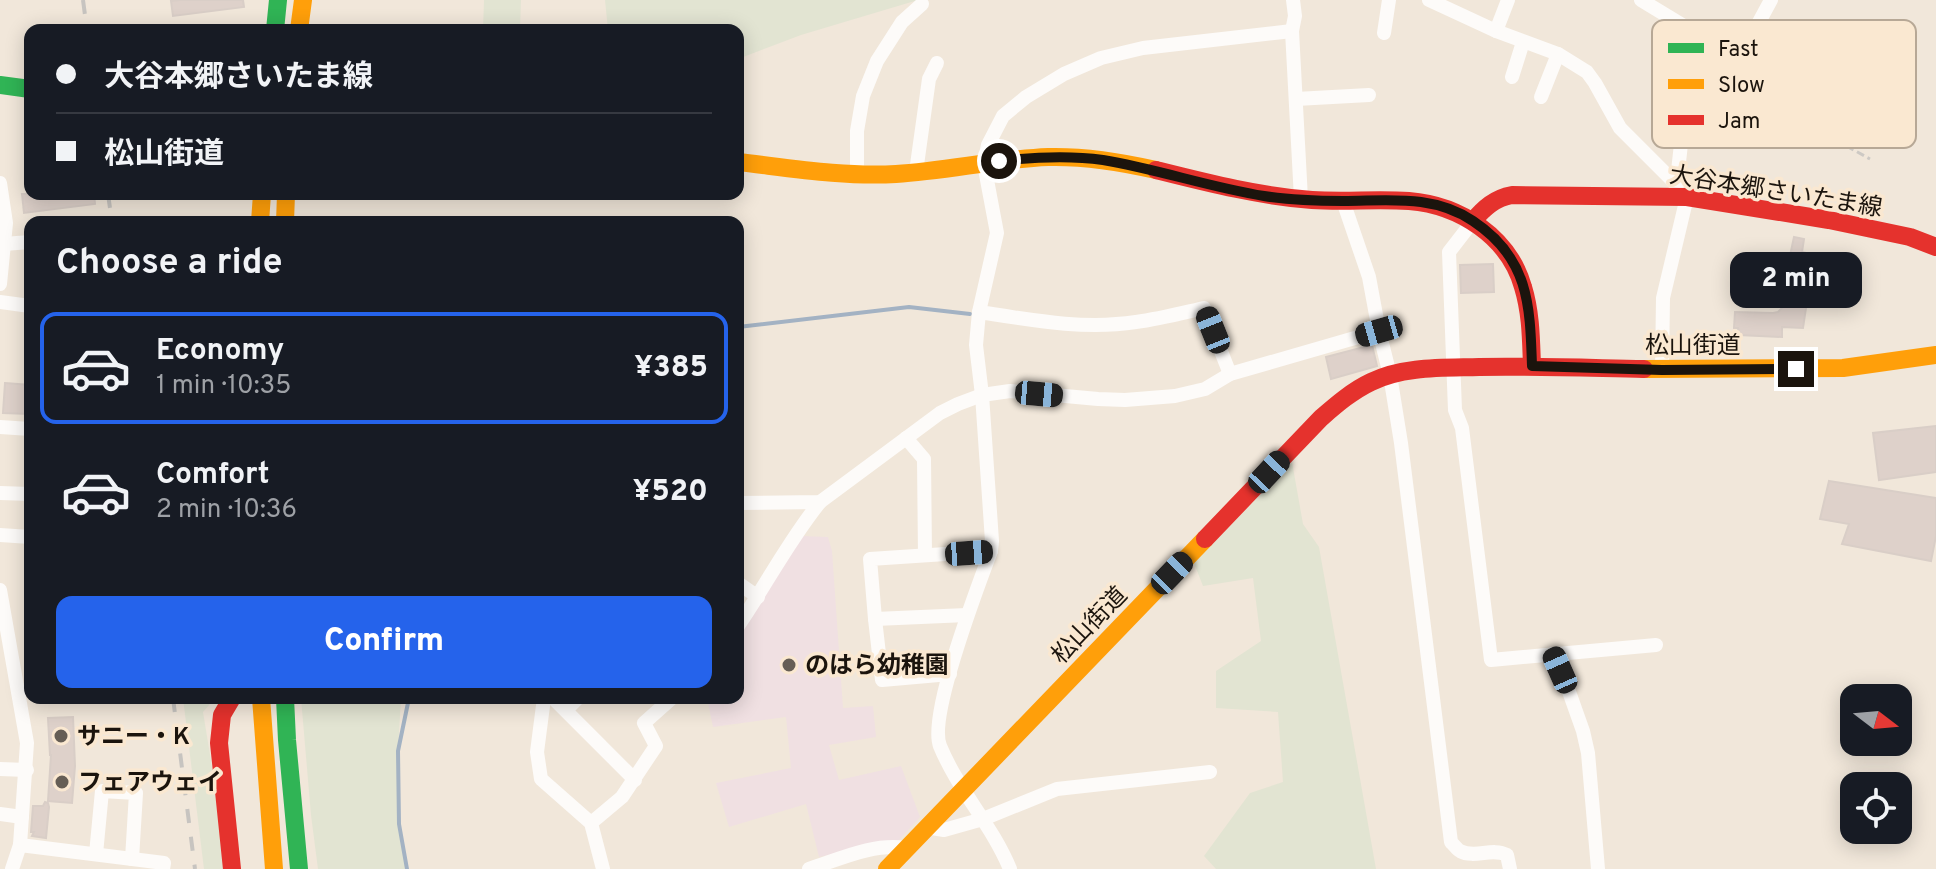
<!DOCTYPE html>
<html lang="en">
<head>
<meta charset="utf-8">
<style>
	:root { --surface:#171b24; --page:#242831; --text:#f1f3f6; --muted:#9ea1a6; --line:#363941; --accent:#2563eb }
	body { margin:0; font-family:Overpass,"Noto Sans JP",sans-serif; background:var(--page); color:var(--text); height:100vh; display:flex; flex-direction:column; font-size:30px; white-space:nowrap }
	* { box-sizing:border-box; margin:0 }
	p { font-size:26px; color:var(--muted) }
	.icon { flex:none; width:44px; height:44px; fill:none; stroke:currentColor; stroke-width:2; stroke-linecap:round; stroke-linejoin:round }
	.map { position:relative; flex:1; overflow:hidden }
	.sheet { position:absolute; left:24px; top:216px; width:720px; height:488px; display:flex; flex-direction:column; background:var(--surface); border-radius:16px; box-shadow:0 4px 20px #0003 }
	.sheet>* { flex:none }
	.hud { position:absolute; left:24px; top:24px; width:720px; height:176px; border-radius:16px; box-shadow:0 4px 20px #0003; display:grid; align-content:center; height:176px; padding:0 32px; background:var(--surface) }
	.needle { width:52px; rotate:106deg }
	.controls { position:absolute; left:1840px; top:684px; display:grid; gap:16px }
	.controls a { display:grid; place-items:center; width:72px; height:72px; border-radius:16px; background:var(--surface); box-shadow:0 4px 20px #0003; font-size:40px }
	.end { position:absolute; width:36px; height:36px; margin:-18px; border:10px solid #1b140d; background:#fff; box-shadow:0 0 0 4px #fff }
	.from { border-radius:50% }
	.bubble { position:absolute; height:56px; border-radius:16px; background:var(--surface); box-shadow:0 4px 20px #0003; font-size:26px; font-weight:800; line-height:56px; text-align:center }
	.car { position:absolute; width:24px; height:48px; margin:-24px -12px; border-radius:10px; box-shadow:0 0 6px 2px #0007; background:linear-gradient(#222 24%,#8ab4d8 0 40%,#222 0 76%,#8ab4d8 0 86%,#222 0) }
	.hud b { display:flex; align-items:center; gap:28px; height:76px; font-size:30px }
	.hud b+b { border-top:2px solid var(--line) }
	.hud i { width:20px; height:20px; background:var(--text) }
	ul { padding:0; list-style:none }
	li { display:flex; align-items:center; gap:24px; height:112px; margin:0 16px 12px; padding:0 16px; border:4px solid transparent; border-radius:16px }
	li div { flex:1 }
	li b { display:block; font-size:30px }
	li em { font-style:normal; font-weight:800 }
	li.on { border-color:var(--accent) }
	li>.icon { width:72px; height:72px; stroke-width:1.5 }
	h2 { padding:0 32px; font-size:36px; line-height:96px }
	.primary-button { display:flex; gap:16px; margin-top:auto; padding:16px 32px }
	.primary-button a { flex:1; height:92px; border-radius:16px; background:var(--accent); color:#fff; font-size:32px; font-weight:800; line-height:92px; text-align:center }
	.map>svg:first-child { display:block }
	.education { fill:#f0e0e2 }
	.green { fill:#e2e4d2 }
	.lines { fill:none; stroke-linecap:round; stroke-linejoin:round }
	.stream { stroke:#a3b2c3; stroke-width:4 }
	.building { fill:#ded1ca; stroke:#d9cec7; stroke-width:2 }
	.path { stroke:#cdc9c4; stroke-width:3; stroke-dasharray:8 4; stroke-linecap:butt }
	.street { stroke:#fdfbf9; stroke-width:14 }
	.fast { stroke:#30b455; stroke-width:18 }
	.slow { stroke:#ff9f0a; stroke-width:18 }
	.jam { stroke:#e5322d; stroke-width:18 }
	.rail { stroke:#c7c4c0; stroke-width:4; stroke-dasharray:14 14; stroke-linecap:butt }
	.route { stroke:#1b140d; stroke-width:10 }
	.poi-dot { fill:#665e55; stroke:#fae8d1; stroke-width:3 }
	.labels { text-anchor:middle; stroke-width:7; stroke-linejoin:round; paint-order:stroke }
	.street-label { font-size:24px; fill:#1b140d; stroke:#fae8d1 }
	.poi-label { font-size:24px; font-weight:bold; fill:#1b140d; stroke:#fae8d1; text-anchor:start }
	.key { fill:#fae8d1; stroke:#b7a896; stroke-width:2 }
	.key-label { font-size:22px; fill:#1b140d }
</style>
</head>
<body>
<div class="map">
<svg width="1936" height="869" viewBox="0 0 1936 869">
	<rect width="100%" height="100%" fill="#f1e7da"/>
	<path class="education" d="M801 536 828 537 832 551 843 708 873 706 876 737 829 745 839 780 901 766 920 817 899 840 819 857 806 804 729 827 716 783 791 768 786 717 713 727 707 698H738V632Z"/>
	<g class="green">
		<path d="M484 0H521L520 30H483Z"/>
		<path d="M605 0H918L801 35 738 59V30H608Z"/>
		<path d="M1292 462 1303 524 1319 547 1376 869H1216L1204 856 1250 793 1283 782 1278 712 1216 708V671L1261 641 1253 578 1203 586 1194 563Z"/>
		<path d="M183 698H215L203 712 214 779 224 869H204Z"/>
		<path d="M301 698H401L398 751 399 824 407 869H318L311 815Z"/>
	</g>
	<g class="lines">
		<g class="stream">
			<path d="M738 327 909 307 970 314"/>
			<path d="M407 869 399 824 398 751 409 698"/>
		</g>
	</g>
	<g class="building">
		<path d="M180 0H243L244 7 173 16 171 1Z"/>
		<path d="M22 194H94L95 204 24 213Z"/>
		<path d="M1794 237 1804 239 1802 252 1814 255 1803 328 1782 327V337L1739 335 1738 328H1734L1735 312 1773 313 1778 312 1786 304 1793 267 1788 265Z"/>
		<path d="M1493 264 1494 292 1461 293 1460 265Z"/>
		<path d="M1372 345 1377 366 1331 379 1326 357Z"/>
		<path d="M5 383 30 385V414L3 413Z"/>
		<path d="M1936 426V472L1879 480 1873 433Z"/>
		<path d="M1829 481 1936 498V536L1931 561 1842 544 1849 524 1820 519Z"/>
		<path d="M73 717 75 766 72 803 48 801 51 755H50L48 718Z"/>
		<path d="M45 802 48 803 49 807 46 838 32 836 34 832H31L33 806H43Z"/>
	</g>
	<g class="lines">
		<path class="path" d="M1731 82 1870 159"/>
		<g class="street">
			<path d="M1293 0 1295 16 1292 31 1301 199"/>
			<path d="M1429 0 1496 31 1558 54 1587 72 1595 83 1620 128 1677 185"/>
			<path d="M1641 0 1735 57"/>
			<path d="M1496 31 1508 0"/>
			<path d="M1384 33 1389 0"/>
			<path d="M1512 77 1523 42"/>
			<path d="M1541 97 1558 54"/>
			<path d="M1296 99 1369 95"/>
			<path d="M916 172 929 79 937 63"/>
			<path d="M857 174V131L863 96 877 61 902 22 922 4"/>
			<path d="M0 183 6 223 0 284"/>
			<path d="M1676 189 1681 144 1711 89 1752 35 1771 0"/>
			<path d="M1343 201 1369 277 1379 331 1390 375 1401 443 1451 842C1452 843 1459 851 1460 851 1475 859 1492 847 1507 855L1510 869"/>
			<path d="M1473 221 1449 252 1455 410 1462 428 1491 660 1656 645"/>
			<path d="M4 244 30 242"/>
			<path d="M0 302 30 306"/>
			<path d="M979 312C1031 320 1084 330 1136 322 1159 319 1182 313 1204 308L1230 374"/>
			<path d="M1662 370 1663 298 1687 197"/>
			<path d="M0 427 30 429"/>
			<path d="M906 438 924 459 925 555"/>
			<path d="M0 493 30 494"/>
			<path d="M738 503 820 502 940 413 958 404 982 395 1010 391 1098 399 1125 400 1175 396 1205 389 1230 374 1379 331"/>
			<path d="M0 535 30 537"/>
			<path d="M738 583 758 597"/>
			<path d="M0 590 27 743 20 845 12 869"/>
			<path d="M967 615 875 619 870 559 991 551"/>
			<path d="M875 619 882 680 950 674"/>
			<path d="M738 626C766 585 789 540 820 502"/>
			<path d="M1552 654 1567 686 1583 731 1588 753 1598 869"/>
			<path d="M544 698 537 752 541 779 591 823 603 869"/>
			<path d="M553 698 635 780"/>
			<path d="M566 710 578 698"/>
			<path d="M0 769 27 770"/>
			<path d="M0 814 22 817"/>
			<path d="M591 823 622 797 656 746 644 723 672 698"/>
			<path d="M926 827 944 830 983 819 1057 789 1210 772"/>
			<path d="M20 845 164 863 163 869"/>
			<path d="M96 854 102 791 136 793 132 859"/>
			<path d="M809 869C840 859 873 843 906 848"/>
			<path d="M1010 869C992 825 958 790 940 746 928 716 978 586 991 551L992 541 982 395 976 345 979 312 997 233 984 164 988 145 1003 116 1026 97 1064 74 1101 58 1143 48 1292 31"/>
		</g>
		<g class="fast">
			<path d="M275 30 278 0"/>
			<path d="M0 85 30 89"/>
			<path d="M285 698 287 740 299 869"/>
		</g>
		<g class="slow">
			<path d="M299 30 303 0"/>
			<path d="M738 162C790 168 843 177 896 174 947 171 997 159 1048 157 1084 156 1121 162 1156 170"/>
			<path d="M260 222 262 194"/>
			<path d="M285 222 286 194"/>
			<path d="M1644 369 1843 368 1936 355"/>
			<path d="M261 698 274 869"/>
			<path d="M887 869 1205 539"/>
		</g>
		<g class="jam">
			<path d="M1156 170C1208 183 1259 196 1312 200 1344 202 1377 199 1409 201 1460 205 1509 237 1523 287 1531 313 1531 340 1532 366"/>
			<path d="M1473 221C1484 208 1495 198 1512 195L1687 197 1829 220 1910 237 1936 247"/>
			<path d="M1205 539 1321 418C1336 405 1352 391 1371 382 1403 366 1444 368 1479 367 1534 366 1589 368 1644 369"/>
			<path d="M232 698 222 715 219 743 232 869"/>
		</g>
		<g class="rail">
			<path d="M83 0 87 30"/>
			<path d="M108 194 112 222"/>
			<path d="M173 698 195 869"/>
		</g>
	</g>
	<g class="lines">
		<path class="route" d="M999 161C1034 157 1068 155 1103 160 1157 169 1209 187 1264 196 1289 200 1317 201 1343 201 1388 201 1433 194 1473 221 1529 258 1530 305 1532 366L1662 370 1796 369"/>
	</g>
	<g class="poi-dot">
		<circle cx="789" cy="665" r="8"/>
		<circle cx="61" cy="736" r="8"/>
		<circle cx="62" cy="782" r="8"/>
	</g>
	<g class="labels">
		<g class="street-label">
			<text transform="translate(1776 191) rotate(9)" y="8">大谷本郷さいたま線</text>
			<text x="1693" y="353">松山街道</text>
			<text transform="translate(1089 625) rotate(-46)" y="8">松山街道</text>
		</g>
		<g class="poi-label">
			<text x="805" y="673">のはら幼稚園</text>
			<text x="77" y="744">サニー・K</text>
			<text x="78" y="790">フェアウェイ</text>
		</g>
	</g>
	<rect x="1652" y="20" width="264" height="128" rx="12" class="key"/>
	<rect x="1668" y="43" width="36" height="10" fill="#30b455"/>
	<rect x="1668" y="79" width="36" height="10" fill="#ff9f0a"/>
	<rect x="1668" y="115" width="36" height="10" fill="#e5322d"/>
	<g class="key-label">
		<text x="1718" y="56">Fast</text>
		<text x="1718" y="92">Slow</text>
		<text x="1718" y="128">Jam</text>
	</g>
</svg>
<div class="controls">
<a><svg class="needle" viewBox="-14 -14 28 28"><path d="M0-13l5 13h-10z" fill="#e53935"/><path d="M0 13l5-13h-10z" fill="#9ea1a6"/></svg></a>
<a><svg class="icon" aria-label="locate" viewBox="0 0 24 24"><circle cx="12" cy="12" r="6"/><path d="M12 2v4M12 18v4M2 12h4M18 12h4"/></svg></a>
</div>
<i class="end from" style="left:999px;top:161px"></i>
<i class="end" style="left:1796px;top:369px"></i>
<div class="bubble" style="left:1730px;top:252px;width:132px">2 min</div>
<i class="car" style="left:1213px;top:330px;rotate:338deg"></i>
<i class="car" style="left:1379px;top:331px;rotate:254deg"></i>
<i class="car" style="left:1039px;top:394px;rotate:95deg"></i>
<i class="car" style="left:1269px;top:472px;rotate:43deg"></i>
<i class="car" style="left:969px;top:553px;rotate:86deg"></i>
<i class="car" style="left:1172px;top:573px;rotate:44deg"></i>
<i class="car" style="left:1560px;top:670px;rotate:336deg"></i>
<div class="hud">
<b><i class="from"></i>大谷本郷さいたま線</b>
<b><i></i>松山街道</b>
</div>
<section class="sheet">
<h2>Choose a ride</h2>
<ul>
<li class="on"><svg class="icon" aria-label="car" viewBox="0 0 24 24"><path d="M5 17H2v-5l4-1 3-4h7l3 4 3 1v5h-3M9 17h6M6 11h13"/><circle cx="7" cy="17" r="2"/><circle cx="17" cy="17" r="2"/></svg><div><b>Economy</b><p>1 min · 10:35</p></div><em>¥385</em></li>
<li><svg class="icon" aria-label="car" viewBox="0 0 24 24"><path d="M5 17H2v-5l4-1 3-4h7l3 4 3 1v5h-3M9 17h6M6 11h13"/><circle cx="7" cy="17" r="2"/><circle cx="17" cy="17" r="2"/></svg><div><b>Comfort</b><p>2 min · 10:36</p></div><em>¥520</em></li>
</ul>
<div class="primary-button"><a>Confirm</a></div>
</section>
</div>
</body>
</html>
